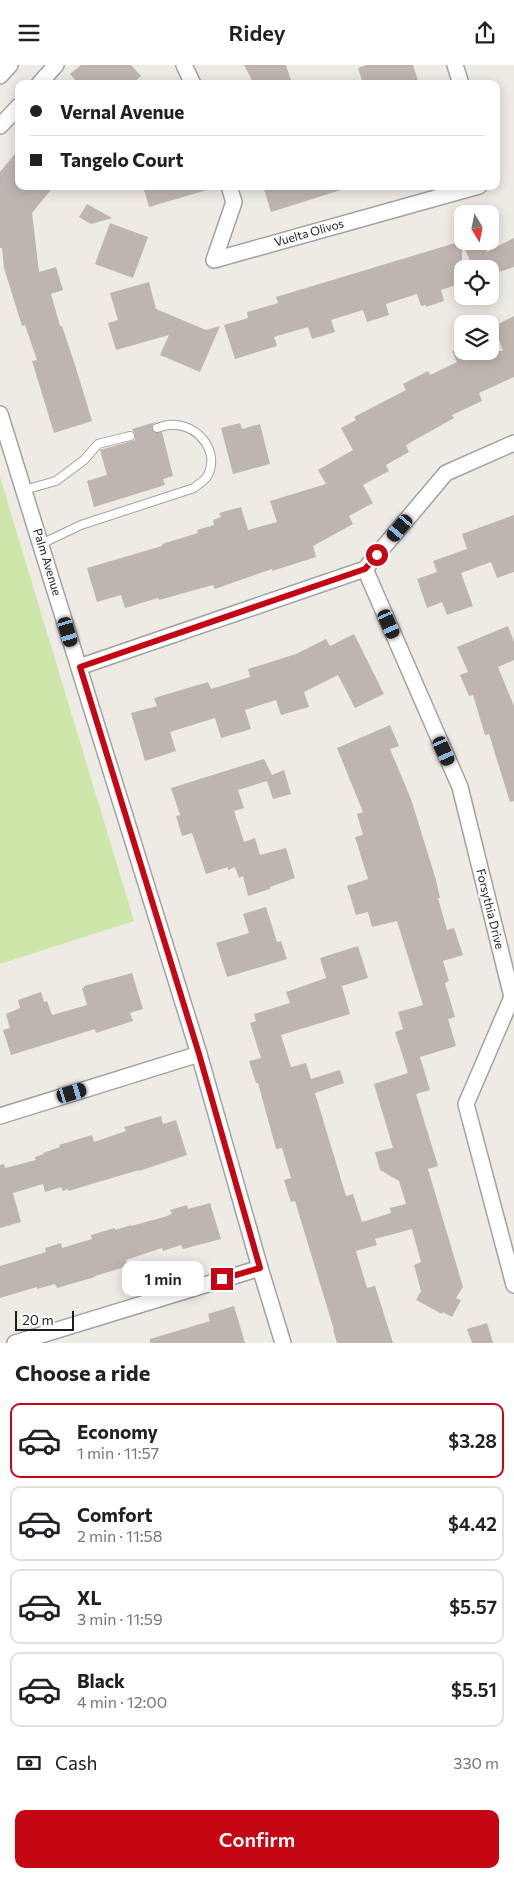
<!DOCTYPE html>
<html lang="en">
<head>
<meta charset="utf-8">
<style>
	:root { --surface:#fff; --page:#f2f2f2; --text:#202124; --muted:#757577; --line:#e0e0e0; --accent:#c50714 }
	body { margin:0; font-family:Commissioner,sans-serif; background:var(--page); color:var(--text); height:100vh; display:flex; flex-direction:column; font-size:19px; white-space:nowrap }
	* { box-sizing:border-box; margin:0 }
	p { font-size:16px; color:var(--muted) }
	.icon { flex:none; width:28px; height:28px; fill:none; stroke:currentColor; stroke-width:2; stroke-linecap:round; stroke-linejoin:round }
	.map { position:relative; height:1278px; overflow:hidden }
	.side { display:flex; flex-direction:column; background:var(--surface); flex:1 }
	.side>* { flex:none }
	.hud { position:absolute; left:15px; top:15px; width:485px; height:110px; border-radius:10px; box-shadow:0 2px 12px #0003; display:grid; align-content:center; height:110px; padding:0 15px; background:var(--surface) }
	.needle { width:32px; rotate:170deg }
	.tools { position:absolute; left:454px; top:140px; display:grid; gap:10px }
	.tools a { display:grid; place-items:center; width:45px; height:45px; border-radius:10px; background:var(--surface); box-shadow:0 2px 12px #0003; font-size:25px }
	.scale { position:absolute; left:15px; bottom:12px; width:59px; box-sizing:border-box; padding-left:5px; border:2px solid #1e1e1e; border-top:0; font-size:14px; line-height:18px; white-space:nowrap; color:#1e1e1e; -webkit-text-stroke:4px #fff; paint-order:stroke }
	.end { position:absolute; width:22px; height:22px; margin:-11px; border:6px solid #c50714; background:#fff; box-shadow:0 0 0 2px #fff }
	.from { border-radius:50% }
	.bubble { position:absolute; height:35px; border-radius:10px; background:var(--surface); box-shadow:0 2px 12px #0003; font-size:16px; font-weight:600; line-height:35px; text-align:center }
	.car { position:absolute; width:15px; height:30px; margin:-15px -8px; border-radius:6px; box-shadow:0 0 4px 1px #0007; background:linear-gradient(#222 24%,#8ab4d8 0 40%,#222 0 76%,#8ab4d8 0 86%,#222 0) }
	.hud b { display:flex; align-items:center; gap:18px; height:48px; font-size:19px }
	.hud b+b { border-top:1px solid var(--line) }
	.hud i { width:12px; height:12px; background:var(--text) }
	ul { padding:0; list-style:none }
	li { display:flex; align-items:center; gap:15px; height:75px; margin:0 10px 8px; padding:0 5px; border:2px solid var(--line); border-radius:10px }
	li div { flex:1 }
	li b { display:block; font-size:19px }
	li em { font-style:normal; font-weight:600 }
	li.selected { border-color:var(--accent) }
	li>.icon { width:45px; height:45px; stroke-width:1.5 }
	h2 { padding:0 15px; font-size:22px; line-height:60px }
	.pay { display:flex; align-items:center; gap:12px; height:55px; padding:0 15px; font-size:19px }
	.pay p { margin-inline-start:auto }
	.button { display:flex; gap:10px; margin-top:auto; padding:10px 15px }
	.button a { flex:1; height:58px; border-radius:10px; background:var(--accent); color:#fff; font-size:20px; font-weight:600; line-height:58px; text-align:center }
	header { display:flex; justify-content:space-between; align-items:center; height:65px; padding:0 15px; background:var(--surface); font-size:22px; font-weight:600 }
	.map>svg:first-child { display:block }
	.grass { fill:#cde7ab }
	.building { fill:#bfb5b0 }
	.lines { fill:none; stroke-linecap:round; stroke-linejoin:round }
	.service-casing { stroke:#a2a2a2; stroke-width:10 }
	.minor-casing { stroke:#a2a2a2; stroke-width:18 }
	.service { stroke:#fff; stroke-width:8 }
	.minor { stroke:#fff; stroke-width:15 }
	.route { stroke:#c50714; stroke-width:6 }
	.labels { text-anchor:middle; stroke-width:4; stroke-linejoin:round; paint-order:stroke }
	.street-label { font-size:12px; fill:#1e1e1e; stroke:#fff }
</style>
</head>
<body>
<header><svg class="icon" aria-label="menu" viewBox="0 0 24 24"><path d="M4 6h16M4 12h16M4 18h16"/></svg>Ridey<svg class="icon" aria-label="share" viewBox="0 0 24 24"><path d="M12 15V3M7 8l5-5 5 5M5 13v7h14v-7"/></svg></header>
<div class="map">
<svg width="514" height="1278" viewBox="0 0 514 1278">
	<rect width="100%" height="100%" fill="#eeeae4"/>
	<path class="grass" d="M0 412 134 856 0 899Z"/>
	<g class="building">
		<path d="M81 0H131L141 11 132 19H79L70 9Z"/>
		<path d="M244 0H286L292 19H254Z"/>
		<path d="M367 0H413L419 19H363L358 3Z"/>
		<path d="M19 84V121H54L32 148 39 207 56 202 63 225 51 229 60 261H62L76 303 92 356 54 368 32 296 37 295 25 260 22 261 4 203 2 183H0V107Z"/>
		<path d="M143 121H206L207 125 149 142Z"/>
		<path d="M263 121H341V125L271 147Z"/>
		<path d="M87 139 112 153 91 159 79 152Z"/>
		<path d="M110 158 148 172 133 213 95 199Z"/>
		<path d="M514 173V202L490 210V204H473L464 181 484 176 487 187Z"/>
		<path d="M462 176V218L441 225 444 236 426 242V240L421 241 417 229 386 239 389 250 367 257 363 245 331 255 335 267 312 274 308 262 274 272 277 281 235 294 224 260 248 253 247 247 278 238 276 232Z"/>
		<path d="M149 217 156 244 206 265 220 261 200 307 160 290 169 270 116 285 108 258 118 255 110 228Z"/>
		<path d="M514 251V312L479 328 482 336 452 350 454 353 406 380 409 387 386 400 389 406 363 420 373 438 349 451 353 459 313 481 316 492 272 506V504L215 524 213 520 159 535 158 533 125 543 121 530 97 537 87 503 162 481V479L198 468 197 465 214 460 213 455 221 452 219 448 241 442 248 465 277 457 270 436 326 419 318 405 353 385 341 363 356 355 354 352 406 325 403 319 428 306 430 310 457 297 452 286H503L494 261Z"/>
		<path d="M159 356 153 359 152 364 155 368 162 367 173 411 163 414 165 420 94 442 87 416 107 410 100 385 135 375V369L132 364Z"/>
		<path d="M240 358 242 364 260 359 270 399 233 409 221 363Z"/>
		<path d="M514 450V507L497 513 491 497 461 508 473 541 447 550 442 537 427 543 417 514 437 507 433 496 467 484 462 469Z"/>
		<path d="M508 561 514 577V595L498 602 514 641V736L510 737 489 669 485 670 473 630 469 631 460 610 468 607 457 582Z"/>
		<path d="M354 569 384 629 355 643 338 610 304 627 309 642 281 650 276 635 245 645 251 664 221 673 215 653 170 667 176 686 145 696 131 648 157 641 154 633 208 617 211 624 250 612 248 604 296 589 326 574 330 581Z"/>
		<path d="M390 660 399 681 390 684 411 734 436 815 440 833H438L447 865 454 863 463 890 443 896 449 916 445 918 455 952 448 954 456 981 420 992 430 1025 416 1029 438 1101 428 1104 463 1222 456 1233 461 1235 452 1252 443 1247 442 1249 416 1235 421 1226 414 1200 421 1197 412 1164 375 1174 377 1180 356 1186 367 1223 375 1221 393 1278H337L333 1265H334L295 1136 291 1137 284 1115 291 1113 282 1083 276 1084 258 1018H256L249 996 261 993 250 958 256 956 254 949 290 938 286 927 326 913 320 893 358 881 368 913 342 921 350 949 281 970 291 1002 306 998 311 1014 340 1005 344 1018 315 1028 346 1131 353 1129 362 1157 391 1148 390 1143 406 1139 399 1116 380 1105 375 1087 393 1083 374 1019 408 1008 395 967 403 964 398 947 423 940 397 856 372 862 368 847 356 850 347 821 368 814 355 772 363 770 357 749 363 747 337 683Z"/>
		<path d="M264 694 272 710 284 705 291 729 273 734 267 716 238 725 244 743 234 746 244 777 255 773 260 790 286 783 295 813 270 822V824L248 831 243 811 239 813 235 802 228 805V802L206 809 192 768 182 771 176 751 180 750 171 723Z"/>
		<path d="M266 842 277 877 281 876 287 894 227 912 216 878 249 868 243 849Z"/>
		<path d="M132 908 143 944 130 948 133 956 96 968 95 964 11 990 3 965 10 963 6 949 20 943 18 935 41 927 44 937 47 936 52 950 87 940 82 923H84V921Z"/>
		<path d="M161 1051 163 1059 176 1055 187 1090 139 1106V1105L68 1126V1124L63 1126 61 1122 45 1127 43 1119 13 1128 21 1157 0 1163V1100L4 1099 5 1103 36 1095 35 1092 44 1089 43 1088 60 1082 59 1080 92 1070 94 1077 126 1066 124 1062Z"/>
		<path d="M210 1138 221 1174 183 1184 181 1180 163 1186 162 1183 126 1195 128 1201 95 1211V1212L57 1223 55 1219 37 1224V1222L0 1233V1201L46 1187 45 1183 61 1178 62 1183 92 1174 91 1170 115 1163V1165L131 1160V1161L164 1152 172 1149 170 1145 187 1140 188 1144Z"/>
		<path d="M234 1241 245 1278H150V1274L210 1256 208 1249Z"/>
		<path d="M487 1258 493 1278H472L467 1264Z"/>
	</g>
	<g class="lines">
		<defs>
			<g id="service">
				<path d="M24 425 56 416 84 395 98 379 130 371"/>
				<path d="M41 479 81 460 194 423C198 419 206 415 208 410 219 387 200 362 176 360 170 359 163 361 157 363"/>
			</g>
			<g id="minor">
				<path d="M184 0 193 19"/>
				<path d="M455 0 461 19"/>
				<path d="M0 11 10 0"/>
				<path d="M39 19 56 0"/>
				<path d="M0 61 19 41"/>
				<path d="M229 121 234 137 214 195 479 121"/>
				<path d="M0 349 199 989 260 1203 283 1278"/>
				<path d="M365 504 460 722 512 932 466 1039 514 1220"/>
				<path d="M79 602 365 504 446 408 514 378"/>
				<path d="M0 1051 199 989"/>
				<path d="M15 1278 260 1203"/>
			</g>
		</defs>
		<use href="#service" class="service-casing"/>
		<use href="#minor" class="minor-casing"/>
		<use href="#service" class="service"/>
		<use href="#minor" class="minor"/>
	</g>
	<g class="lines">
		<path class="route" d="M222 1214 260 1203 199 989 80 602 365 504 377 490"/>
	</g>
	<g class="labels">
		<g class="street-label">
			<text transform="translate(309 168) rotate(-16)" y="4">Vuelta Olivos</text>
			<text transform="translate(47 497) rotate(73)" y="4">Palm Avenue</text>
			<text transform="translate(490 844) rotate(76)" y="4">Forsythia Drive</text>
		</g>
	</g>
</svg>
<div class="tools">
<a><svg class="needle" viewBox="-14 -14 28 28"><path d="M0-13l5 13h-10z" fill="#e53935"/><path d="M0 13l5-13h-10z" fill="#757577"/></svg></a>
<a><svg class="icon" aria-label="locate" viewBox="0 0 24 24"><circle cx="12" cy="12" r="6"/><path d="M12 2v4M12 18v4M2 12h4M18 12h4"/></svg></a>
<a><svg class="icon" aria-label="layers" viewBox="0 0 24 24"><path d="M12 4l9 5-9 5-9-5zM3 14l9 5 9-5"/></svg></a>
</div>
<div class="scale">20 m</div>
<i class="end from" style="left:377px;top:490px"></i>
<i class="end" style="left:222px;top:1214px"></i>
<div class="bubble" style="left:122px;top:1196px;width:82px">1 min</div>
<i class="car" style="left:400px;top:463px;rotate:220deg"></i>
<i class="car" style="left:389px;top:559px;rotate:156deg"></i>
<i class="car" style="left:68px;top:567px;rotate:163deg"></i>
<i class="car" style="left:444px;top:686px;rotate:156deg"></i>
<i class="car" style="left:72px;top:1028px;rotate:73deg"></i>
<div class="hud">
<b><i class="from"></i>Vernal Avenue</b>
<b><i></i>Tangelo Court</b>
</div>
</div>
<section class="side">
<h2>Choose a ride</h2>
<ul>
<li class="selected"><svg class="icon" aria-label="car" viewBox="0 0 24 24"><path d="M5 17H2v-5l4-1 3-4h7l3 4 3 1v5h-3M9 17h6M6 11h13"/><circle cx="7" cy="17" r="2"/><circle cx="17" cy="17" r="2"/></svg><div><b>Economy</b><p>1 min · 11:57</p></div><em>$3.28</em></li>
<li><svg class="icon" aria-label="car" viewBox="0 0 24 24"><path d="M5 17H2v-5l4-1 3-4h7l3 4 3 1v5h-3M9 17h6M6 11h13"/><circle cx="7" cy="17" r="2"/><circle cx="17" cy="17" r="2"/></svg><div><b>Comfort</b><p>2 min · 11:58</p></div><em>$4.42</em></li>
<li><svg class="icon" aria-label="car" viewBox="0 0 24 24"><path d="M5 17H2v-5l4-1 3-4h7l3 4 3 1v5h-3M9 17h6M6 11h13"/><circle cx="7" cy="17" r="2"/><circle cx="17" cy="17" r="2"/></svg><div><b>XL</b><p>3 min · 11:59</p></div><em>$5.57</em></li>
<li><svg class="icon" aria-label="car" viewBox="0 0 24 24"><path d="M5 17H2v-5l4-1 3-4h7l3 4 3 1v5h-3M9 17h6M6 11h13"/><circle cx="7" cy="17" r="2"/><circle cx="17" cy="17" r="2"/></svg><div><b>Black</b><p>4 min · 12:00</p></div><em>$5.51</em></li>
</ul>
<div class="pay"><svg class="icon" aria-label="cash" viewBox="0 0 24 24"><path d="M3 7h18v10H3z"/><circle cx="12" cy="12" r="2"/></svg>Cash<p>330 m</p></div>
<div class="button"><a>Confirm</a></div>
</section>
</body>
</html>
